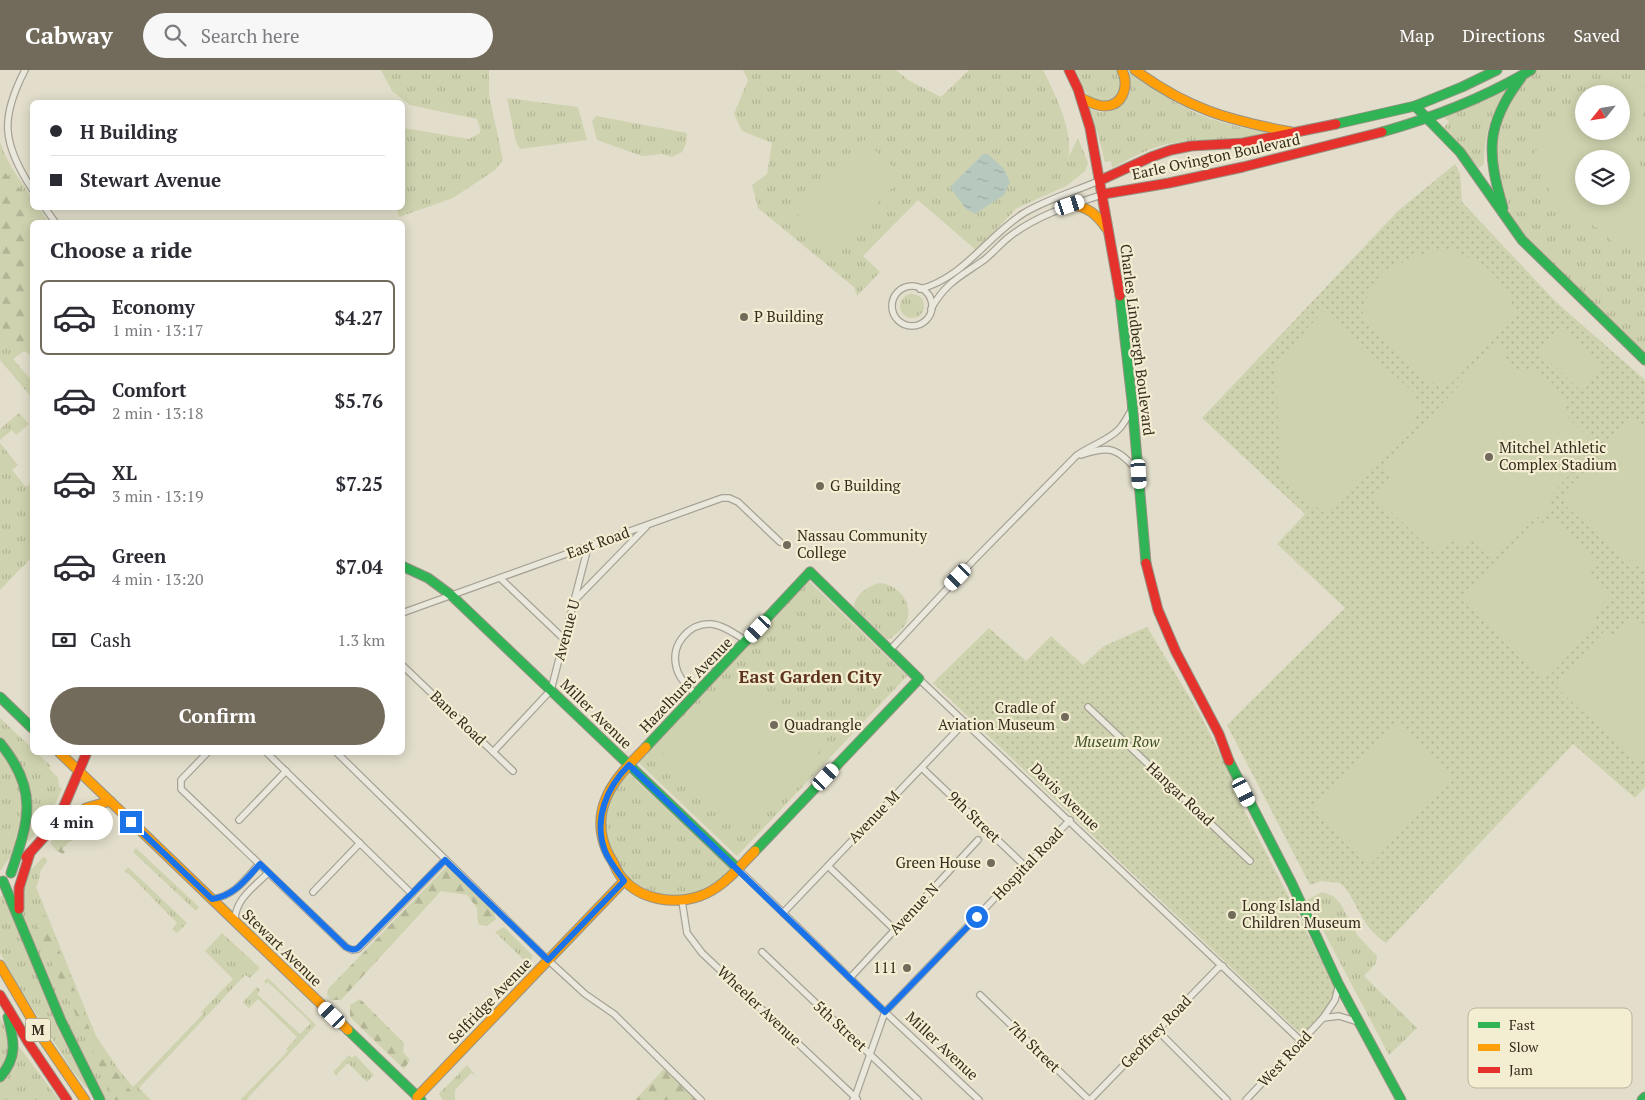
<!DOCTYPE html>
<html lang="en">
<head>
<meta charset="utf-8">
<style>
	:root { --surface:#fff; --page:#f7f7f7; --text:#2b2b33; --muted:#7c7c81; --line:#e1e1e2; --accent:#726a5b }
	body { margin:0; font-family:"PT Serif",serif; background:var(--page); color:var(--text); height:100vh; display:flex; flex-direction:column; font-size:19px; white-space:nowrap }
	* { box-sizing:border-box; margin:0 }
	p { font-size:16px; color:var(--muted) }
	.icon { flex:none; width:28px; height:28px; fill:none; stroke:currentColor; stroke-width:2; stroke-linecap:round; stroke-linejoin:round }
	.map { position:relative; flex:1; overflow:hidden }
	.details { position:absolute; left:30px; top:150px; width:375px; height:535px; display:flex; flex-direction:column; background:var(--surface); border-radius:8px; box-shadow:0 2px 12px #0003 }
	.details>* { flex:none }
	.top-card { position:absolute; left:30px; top:30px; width:375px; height:110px; border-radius:8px; box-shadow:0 2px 12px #0003; display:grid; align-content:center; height:110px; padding:0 20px; background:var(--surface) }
	.needle { width:32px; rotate:240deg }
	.controls { position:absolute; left:1575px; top:15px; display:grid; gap:10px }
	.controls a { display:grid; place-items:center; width:55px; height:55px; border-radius:50%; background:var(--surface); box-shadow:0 2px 12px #0003; font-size:25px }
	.end { position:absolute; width:22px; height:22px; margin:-11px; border:6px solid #1a73e8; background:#fff; box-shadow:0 0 0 2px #fff }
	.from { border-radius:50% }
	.bubble { position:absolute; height:35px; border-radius:18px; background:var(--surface); box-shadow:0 2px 12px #0003; font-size:16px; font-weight:700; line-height:35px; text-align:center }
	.car { position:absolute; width:15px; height:30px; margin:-15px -8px; border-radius:6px; box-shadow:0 0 4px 1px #0007; background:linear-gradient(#fff 24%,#345 0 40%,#fff 0 76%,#345 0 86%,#fff 0) }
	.top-card b { display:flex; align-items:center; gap:18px; height:48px; font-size:19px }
	.top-card b+b { border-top:1px solid var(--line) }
	.top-card i { width:12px; height:12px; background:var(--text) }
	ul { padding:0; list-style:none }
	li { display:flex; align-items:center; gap:15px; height:75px; margin:0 10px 8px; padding:0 10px; border:2px solid transparent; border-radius:8px }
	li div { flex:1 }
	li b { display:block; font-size:19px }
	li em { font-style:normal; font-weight:700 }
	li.current { border-color:var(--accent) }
	li>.icon { width:45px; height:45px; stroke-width:1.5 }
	h2 { padding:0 20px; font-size:22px; line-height:60px }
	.pay { display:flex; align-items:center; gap:12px; height:55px; padding:0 20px; font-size:19px }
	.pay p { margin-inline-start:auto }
	.primary-button { display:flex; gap:10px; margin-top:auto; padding:10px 20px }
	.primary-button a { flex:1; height:58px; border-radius:30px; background:var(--accent); color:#fff; font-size:20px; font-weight:700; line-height:58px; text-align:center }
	header { display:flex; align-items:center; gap:30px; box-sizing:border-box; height:70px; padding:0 25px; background:var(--accent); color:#fff }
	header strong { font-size:24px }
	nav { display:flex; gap:28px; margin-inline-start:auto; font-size:18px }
	.search { width:350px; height:45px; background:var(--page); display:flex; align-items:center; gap:12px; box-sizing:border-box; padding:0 18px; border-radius:28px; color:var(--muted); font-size:19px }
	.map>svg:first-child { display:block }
	.grass { fill:url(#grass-tufts); fill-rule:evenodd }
	.forest { fill:url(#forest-firs) }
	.park { fill:url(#park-dots) }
	.pitch { fill:#ced2ae; fill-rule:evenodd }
	.water { fill:url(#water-ripples) }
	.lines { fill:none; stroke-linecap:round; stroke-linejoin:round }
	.street-casing { stroke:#a7a295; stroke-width:8 }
	.fast-casing { stroke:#979284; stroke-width:11 }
	.slow-casing { stroke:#979284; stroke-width:11 }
	.jam-casing { stroke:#979284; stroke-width:11 }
	.street { stroke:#eae8dd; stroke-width:5.5 }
	.fast { stroke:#30b455; stroke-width:9 }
	.slow { stroke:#ff9f0a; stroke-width:9 }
	.jam { stroke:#e5322d; stroke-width:9 }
	.route { stroke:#1a73e8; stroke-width:6 }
	.poi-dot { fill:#726a5b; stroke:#f3edd1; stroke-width:2 }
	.labels { text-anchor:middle; stroke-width:4.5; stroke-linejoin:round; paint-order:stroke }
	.shield { fill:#f3edd1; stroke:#6e6654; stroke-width:1 }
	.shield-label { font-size:14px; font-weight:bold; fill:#352c1e }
	.street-label { font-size:15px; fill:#352c1e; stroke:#f3edd1 }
	.poi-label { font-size:15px; fill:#352c1e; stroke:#f3edd1; text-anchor:start }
	.park-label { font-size:15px; font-style:italic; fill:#405025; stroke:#f3edd1 }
	.quarter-label { font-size:18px; font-weight:bold; fill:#5f341f; stroke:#f3edd1 }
	.key { fill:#f3edd1; stroke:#bab39b; stroke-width:1 }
	.key-label { font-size:14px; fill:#352c1e }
</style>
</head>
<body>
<header>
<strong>Cabway</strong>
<div class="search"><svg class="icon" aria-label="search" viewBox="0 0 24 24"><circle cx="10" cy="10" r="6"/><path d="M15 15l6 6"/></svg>Search here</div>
<nav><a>Map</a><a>Directions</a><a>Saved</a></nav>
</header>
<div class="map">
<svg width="1645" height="1030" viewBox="0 0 1645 1030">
	<defs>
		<pattern id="grass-tufts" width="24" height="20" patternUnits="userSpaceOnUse" patternTransform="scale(1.25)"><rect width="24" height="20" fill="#ced2ae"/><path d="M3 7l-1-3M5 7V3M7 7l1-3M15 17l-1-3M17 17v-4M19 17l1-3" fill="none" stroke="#b2b495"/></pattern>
		<pattern id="forest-firs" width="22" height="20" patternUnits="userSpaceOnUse" patternTransform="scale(1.25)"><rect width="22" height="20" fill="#ced2ae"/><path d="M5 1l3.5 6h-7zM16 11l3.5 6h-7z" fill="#b2b495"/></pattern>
		<pattern id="park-dots" width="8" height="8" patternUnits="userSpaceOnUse" patternTransform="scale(1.25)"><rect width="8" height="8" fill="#ced2ae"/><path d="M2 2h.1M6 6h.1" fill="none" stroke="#b2b495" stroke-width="1.8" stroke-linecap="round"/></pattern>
		<pattern id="water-ripples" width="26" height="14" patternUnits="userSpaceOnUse" patternTransform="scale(1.25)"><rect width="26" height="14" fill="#b7c8bf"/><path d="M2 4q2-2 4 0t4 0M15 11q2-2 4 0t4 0" fill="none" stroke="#9eaca4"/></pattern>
	</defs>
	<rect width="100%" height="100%" fill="#e2decb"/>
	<g class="grass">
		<path d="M381 0H489V25L503 90 495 100 453 128 399 147 396 138H402L403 58 469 69 480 63V58L477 49 410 35 392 21Z"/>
		<path d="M743 0H896L908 10 941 27 969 0H1043C1055 24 1074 61 1068 88L1078 68 1088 93 1085 101 1066 116 1017 138 976 180 918 130 863 186 880 202 857 226 854 217 758 138 752 115 767 104 772 73 742 61 734 44 748 10Z"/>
		<path d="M1076 0H1117C1128 20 1110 42 1091 28 1083 22 1081 9 1076 0Z"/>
		<path d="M1531 0H1645V290L1514 160 1495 114 1492 99 1499 42ZM1584 24H1621V61H1584ZM1584 89H1621V126H1584Z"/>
		<path d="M1128 1C1157 23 1189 43 1224 53 1238 57 1253 60 1267 63 1236 71 1204 68 1173 73 1152 76 1131 88 1112 98L1111 91 1105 92 1098 64 1087 38C1091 39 1095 41 1099 42 1123 45 1136 22 1128 1Z"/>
		<path d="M1507 19C1491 42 1484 66 1484 94L1479 98 1444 57 1449 52 1444 47Z"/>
		<path d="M507 28 578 37 587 70 520 79 516 72Z"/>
		<path d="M596 46 687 63 686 74 682 82 672 87 662 84 642 86 597 70 592 51Z"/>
		<path d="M0 71 3 81 12 98 32 128V138H39L49 152H32V286L24 281 13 289 32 311V328L0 290Z"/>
		<circle cx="912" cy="236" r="12"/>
		<path d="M19 343 29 354 16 365 12 360 0 370V359Z"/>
		<path d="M0 373 18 395 12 400 26 417 32 412V487L0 520Z"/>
		<path d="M809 511 907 606 737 786 638 692Z"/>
		<path d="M880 513C899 515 916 535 905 555 902 560 894 565 890 569L886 568 854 537C855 524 868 516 880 513Z"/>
		<path d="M0 648 32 678V682L37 683 51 696 49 698 58 708 59 717 62 718C54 739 43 757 27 773L28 770 26 769 28 721 0 670Z"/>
		<path d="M0 679C6 687 13 696 17 705 26 727 23 749 15 770L18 771 11 786 0 801Z"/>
		<path d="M628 703 731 800C717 814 699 827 678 828 673 828 667 826 663 825 651 822 634 815 625 806 606 787 600 756 608 731 612 720 620 711 628 703Z"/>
		<path d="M136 778 199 837 196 841 133 782Z"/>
		<path d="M43 787 46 788 47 792C36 803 42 807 36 817L96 966 119 1000 133 1017 203 944 201 942 233 909 205 881 222 863 260 898 250 908 245 905 139 1018 151 1030H103L76 977 21 842 23 817 27 804Z"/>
		<path d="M128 797 187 853 177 863 172 859 177 853 129 804 124 802Z"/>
		<path d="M1322 822 1333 826 1340 833 1358 866 1377 886 1376 893 1364 906 1417 958 1389 985 1307 830Z"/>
		<path d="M3 824 59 960 88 1017 86 1018 72 1000 24 925 0 883V827Z"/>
		<path d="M504 857 533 886 528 896 525 895 527 893 495 862Z"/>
		<path d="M268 908 316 955 246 1030H240L288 981 286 979 297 967 258 929 249 938 243 932 257 917 260 920 257 924 300 964 311 953 268 912 266 914 264 911Z"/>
		<path d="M0 948 8 961V991L0 1003Z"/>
		<path d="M20 978 59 1030H0V1012L17 980Z"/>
		<path d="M349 985 352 988 355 985 374 1005 367 1012 348 993 336 1005 333 1002Z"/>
		<path d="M467 995 476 1006 471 1003 455 1020V1030H443L439 1024Z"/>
	</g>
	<g class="forest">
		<path d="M0 98 26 125 43 152H32V281L23 279 18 275 0 254Z"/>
		<path d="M72 741 86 745 91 749V760L69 772 62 779 65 782 63 784 57 781 50 773Z"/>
		<path d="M448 795 492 838 496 849 487 856 480 855 478 853 477 838 467 825 441 821 341 930H331L327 925 328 919Z"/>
		<path d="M41 843 46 846 90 960 115 1001 138 1030H115L39 865C37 857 33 849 41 843Z"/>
		<path d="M360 929 404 973 403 982 410 990 404 999 350 947V935Z"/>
		<path d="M664 999 697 1030H635Z"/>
	</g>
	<g class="park">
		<path d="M1455 94 1460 104 1462 132 1556 232 1645 310V717L1635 728 1573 674 1386 873C1375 866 1366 855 1360 843 1353 832 1350 821 1340 813L1321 811 1310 815 1227 655 1345 538 1277 474 1305 444 1202 348 1398 141Z"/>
		<path d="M1147 557 1201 646 1237 718 1240 732 1335 917 1330 934 1302 965 933 613 989 558 1026 591 1051 566 1083 595 1104 576Z"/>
	</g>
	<g class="pitch">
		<path d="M1643 16 1645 18V40L1636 64 1638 91 1645 103V181H1637L1612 171 1598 158 1576 147 1553 128 1532 86 1552 58 1584 36V61H1621V24H1617ZM1584 89H1621V126H1584Z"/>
		<path d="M863 69 903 106 835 179 795 142Z"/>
		<path d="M1438 180 1458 182 1489 199 1506 219 1516 244 1453 312 1440 317 1428 311 1361 249 1368 224 1382 202 1418 185Z"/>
		<path d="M1323 241 1414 323 1420 337 1415 351 1326 445 1280 406 1276 294Z"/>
		<path d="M1562 256 1605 297 1581 321 1539 281Z"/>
		<path d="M1499 272 1509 281 1504 288C1507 291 1511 297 1515 299 1520 301 1526 299 1531 301 1553 308 1566 325 1568 348L1597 375 1552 424 1555 428 1550 434 1552 436 1543 445 1541 444 1536 449 1532 446 1491 489 1472 471 1464 480 1456 472H1449L1437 485 1375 427 1392 408 1382 399Z"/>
		<path d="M1634 348 1645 359V491L1641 496H1631L1564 434 1565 422Z"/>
		<path d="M1553 450 1599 492 1590 503 1609 521V527L1592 546 1599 553 1550 605H1543L1464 532V525L1529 457Z"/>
		<path d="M1630 549H1638L1645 556V688L1641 692 1638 693 1558 619 1557 613 1606 559 1615 566Z"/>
		<path d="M739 599 822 679 743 762 661 681Z"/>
		<path d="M1395 652 1453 706 1371 794 1313 740Z"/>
	</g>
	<path class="water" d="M983 84H988L1004 99 1010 112 1004 125 975 144 966 139 950 117Z"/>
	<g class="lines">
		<defs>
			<g id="street">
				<path d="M25 0C0 48 2 73 32 119"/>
				<path d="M45 138 55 152"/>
				<circle cx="912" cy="236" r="20"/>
				<path d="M920 219C964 208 987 166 1024 143 1047 129 1076 121 1101 110"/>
				<path d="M931 239C945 213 961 206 984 190 993 183 1000 174 1009 167 1037 145 1071 135 1104 124"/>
				<path d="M1081 385C1111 375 1116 378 1138 401"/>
				<path d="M500 508 564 569"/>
				<path d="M576 529 646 457"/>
				<path d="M402 543 722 428H729L738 432 780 472"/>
				<path d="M890 580 973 491 1076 386C1089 376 1110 370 1120 358 1125 352 1129 344 1133 337"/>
				<path d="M402 595 513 701"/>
				<path d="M919 609 1301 971"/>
				<path d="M696 625C688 616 678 608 676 596 671 574 689 553 711 554 724 555 736 565 747 571"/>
				<path d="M1088 637 1250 791"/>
				<path d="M208 682 181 710V719L346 877 352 880 358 879 445 790"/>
				<path d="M266 682 412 824"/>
				<path d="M336 682 548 890 585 924 614 944 701 1030"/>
				<path d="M493 682 551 620 588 477"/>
				<path d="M922 698 1026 797"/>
				<path d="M239 750 286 701"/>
				<path d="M828 796 895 860"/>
				<path d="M738 799 885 942 979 1030"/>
				<path d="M313 822 360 773"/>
				<path d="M212 829C234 826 245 810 259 794"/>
				<path d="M682 831 687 863 702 883 857 1029"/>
				<path d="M783 843 965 652"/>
				<path d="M235 852C234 830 254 817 268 803"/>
				<path d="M762 882 918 1030"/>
				<path d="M850 908 978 770"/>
				<path d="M980 925 1089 1030"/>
				<path d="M1323 948 1339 946 1358 952"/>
				<path d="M1158 961 1227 1030"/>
				<path d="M853 1030 855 1027 885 942 1070 750"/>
				<path d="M1090 1030 1218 898 1223 896"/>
				<path d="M1246 1030 1323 948 1335 930 1339 914"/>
			</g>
			<g id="fast">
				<path d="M1415 36 1460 82 1522 170 1645 290"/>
				<path d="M1336 54 1415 36 1462 17 1497 0"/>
				<path d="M1382 62C1435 47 1484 28 1531 0"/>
				<path d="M1503 138C1487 83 1485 55 1521 8"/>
				<path d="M1120 226 1132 331 1146 493"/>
				<path d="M402 496 428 508 451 525 738 799"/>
				<path d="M0 627 32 658"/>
				<path d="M0 673C39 720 29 750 11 803"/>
				<path d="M646 677 810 502"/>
				<path d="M1229 691 1292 814 1338 913 1401 1030"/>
				<path d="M755 781 919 609 810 502"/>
				<path d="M3 811 61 951 100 1030"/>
				<path d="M348 960 421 1030"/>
				<path d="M0 1007C18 987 14 971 8 947"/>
				<path d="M1642 1030 1645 1027"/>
			</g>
			<g id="slow">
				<path d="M1135 0C1188 39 1228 50 1291 62"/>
				<path d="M1081 28C1088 31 1096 36 1104 36 1124 36 1129 15 1122 0"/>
				<path d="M1070 135C1088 136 1097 145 1107 159"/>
				<path d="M646 677C631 693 613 709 605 731 597 752 601 774 613 792 616 798 618 804 623 809 641 830 675 835 700 826 723 818 738 798 755 781"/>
				<path d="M59 682 348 960"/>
				<path d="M54 759 86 738 110 731"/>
				<path d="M0 895 44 970 85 1030"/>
				<path d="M417 1027 624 811"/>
			</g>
			<g id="jam">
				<path d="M1069 0 1078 19 1090 58 1120 226"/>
				<path d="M1101 110 1151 87 1171 80 1191 76 1243 73 1336 54"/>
				<path d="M1104 124 1169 113 1243 97 1382 62"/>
				<path d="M1146 493 1158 540 1176 582 1219 664 1229 691"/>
				<path d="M26 787 45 766 61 743 87 682"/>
				<path d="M19 839V818L30 783"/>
				<path d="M0 925 28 972 67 1030"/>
			</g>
		</defs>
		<use href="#street" class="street-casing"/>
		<use href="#fast" class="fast-casing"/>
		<use href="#slow" class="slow-casing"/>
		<use href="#jam" class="jam-casing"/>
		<use href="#street" class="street"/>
		<use href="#fast" class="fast"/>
		<use href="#slow" class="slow"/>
		<use href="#jam" class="jam"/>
	</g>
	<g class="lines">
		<path class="route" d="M131 752 212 829C234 826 245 810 260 794L346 877C352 880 356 881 360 876L445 790 548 890 624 811C618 802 609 791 605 781 593 749 607 717 629 695L885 942 977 847"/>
	</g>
	<g class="poi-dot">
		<circle cx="744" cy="247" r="5"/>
		<circle cx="1489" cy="387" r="5"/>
		<circle cx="820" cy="416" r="5"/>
		<circle cx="787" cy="475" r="5"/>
		<circle cx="1065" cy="647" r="5"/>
		<circle cx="774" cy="655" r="5"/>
		<circle cx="991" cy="793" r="5"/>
		<circle cx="1232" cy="845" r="5"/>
		<circle cx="907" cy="898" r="5"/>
	</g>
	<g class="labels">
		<rect class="shield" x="25.5" y="948.5" width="25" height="23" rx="4"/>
		<g class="shield-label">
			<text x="38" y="965">M</text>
		</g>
		<g class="street-label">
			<text transform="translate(1216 87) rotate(-12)" y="5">Earle Ovington Boulevard</text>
			<text transform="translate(1137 270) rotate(83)" y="5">Charles Lindbergh Boulevard</text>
			<text transform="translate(598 473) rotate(-20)" y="5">East Road</text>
			<text transform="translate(567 560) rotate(-75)" y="5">Avenue U</text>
			<text transform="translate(686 615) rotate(-46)" y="5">Hazelhurst Avenue</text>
			<text transform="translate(596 644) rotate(44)" y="5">Miller Avenue</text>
			<text transform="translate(458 648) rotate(44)" y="5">Bane Road</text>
			<text transform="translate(1180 724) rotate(43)" y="5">Hangar Road</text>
			<text transform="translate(1065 727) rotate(44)" y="5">Davis Avenue</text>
			<text transform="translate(874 747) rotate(-46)" y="5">Avenue M</text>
			<text transform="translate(974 747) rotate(44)" y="5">9th Street</text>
			<text transform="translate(1028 794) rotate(-46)" y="5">Hospital Road</text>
			<text transform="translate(914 839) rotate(-47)" y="5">Avenue N</text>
			<text transform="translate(282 878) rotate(44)" y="5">Stewart Avenue</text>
			<text transform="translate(490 931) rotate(-46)" y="5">Selfridge Avenue</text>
			<text transform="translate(759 936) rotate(43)" y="5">Wheeler Avenue</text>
			<text transform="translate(840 956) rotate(43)" y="5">5th Street</text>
			<text transform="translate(1156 962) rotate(-46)" y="5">Geoffrey Road</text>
			<text transform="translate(942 976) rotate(43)" y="5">Miller Avenue</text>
			<text transform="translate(1034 977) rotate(44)" y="5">7th Street</text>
			<text transform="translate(1285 989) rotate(-47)" y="5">West Road</text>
		</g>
		<g class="poi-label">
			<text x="754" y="252">P Building</text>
			<text x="1499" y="383">Mitchel Athletic<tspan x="1499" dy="17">Complex Stadium</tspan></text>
			<text x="830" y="421">G Building</text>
			<text x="797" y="471">Nassau Community<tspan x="797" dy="17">College</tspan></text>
			<text x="1055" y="643" text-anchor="end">Cradle of<tspan x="1055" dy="17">Aviation Museum</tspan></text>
			<text x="784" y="660">Quadrangle</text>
			<text x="981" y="798" text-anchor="end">Green House</text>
			<text x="1242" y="841">Long Island<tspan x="1242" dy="17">Children Museum</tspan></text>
			<text x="897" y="903" text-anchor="end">111</text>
		</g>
		<g class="park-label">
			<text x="1117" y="677">Museum Row</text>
		</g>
		<g class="quarter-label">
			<text x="810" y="613">East Garden City</text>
		</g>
	</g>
	<rect x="1468" y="938" width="164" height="80" rx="8" class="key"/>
	<rect x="1478" y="952" width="22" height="6" fill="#30b455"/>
	<rect x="1478" y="974" width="22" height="7" fill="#ff9f0a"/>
	<rect x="1478" y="997" width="22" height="6" fill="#e5322d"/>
	<g class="key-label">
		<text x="1509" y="960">Fast</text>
		<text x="1509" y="982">Slow</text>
		<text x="1509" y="1005">Jam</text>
	</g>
</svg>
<div class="controls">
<a><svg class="needle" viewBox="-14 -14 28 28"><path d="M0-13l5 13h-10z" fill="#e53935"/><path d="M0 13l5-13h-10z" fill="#7c7c81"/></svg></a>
<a><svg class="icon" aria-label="layers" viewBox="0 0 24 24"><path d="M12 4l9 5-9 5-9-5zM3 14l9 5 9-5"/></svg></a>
</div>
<i class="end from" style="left:977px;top:847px"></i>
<i class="end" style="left:131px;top:752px"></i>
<div class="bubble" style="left:31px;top:735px;width:82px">4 min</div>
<i class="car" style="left:1070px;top:135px;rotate:72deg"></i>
<i class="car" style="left:1139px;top:404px;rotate:176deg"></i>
<i class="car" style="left:958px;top:507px;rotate:224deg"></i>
<i class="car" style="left:758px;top:559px;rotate:223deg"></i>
<i class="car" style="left:826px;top:707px;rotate:43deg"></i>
<i class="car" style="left:1244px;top:722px;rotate:153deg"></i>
<i class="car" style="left:332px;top:945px;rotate:314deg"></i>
<div class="top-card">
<b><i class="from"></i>H Building</b>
<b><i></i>Stewart Avenue</b>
</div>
<section class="details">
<h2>Choose a ride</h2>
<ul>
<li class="current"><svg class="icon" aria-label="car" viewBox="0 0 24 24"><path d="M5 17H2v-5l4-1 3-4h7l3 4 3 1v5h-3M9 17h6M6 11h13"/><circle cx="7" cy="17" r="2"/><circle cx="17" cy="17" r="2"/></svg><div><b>Economy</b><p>1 min · 13:17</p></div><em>$4.27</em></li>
<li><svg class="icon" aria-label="car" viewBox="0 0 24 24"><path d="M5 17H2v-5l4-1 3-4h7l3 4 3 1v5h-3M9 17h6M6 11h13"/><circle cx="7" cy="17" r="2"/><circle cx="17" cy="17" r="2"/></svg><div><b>Comfort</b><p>2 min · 13:18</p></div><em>$5.76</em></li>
<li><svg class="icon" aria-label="car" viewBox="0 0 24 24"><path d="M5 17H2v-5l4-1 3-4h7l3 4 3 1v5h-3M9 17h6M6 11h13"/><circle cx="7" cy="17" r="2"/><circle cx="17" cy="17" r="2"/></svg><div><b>XL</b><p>3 min · 13:19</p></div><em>$7.25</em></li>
<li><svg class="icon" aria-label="car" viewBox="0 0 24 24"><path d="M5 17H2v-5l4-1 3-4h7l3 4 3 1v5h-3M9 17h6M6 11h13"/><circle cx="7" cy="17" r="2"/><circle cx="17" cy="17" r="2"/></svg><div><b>Green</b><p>4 min · 13:20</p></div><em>$7.04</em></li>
</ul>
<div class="pay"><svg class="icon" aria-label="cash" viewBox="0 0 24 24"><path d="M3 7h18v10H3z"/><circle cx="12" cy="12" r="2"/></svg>Cash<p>1.3 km</p></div>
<div class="primary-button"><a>Confirm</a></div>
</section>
</div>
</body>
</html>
